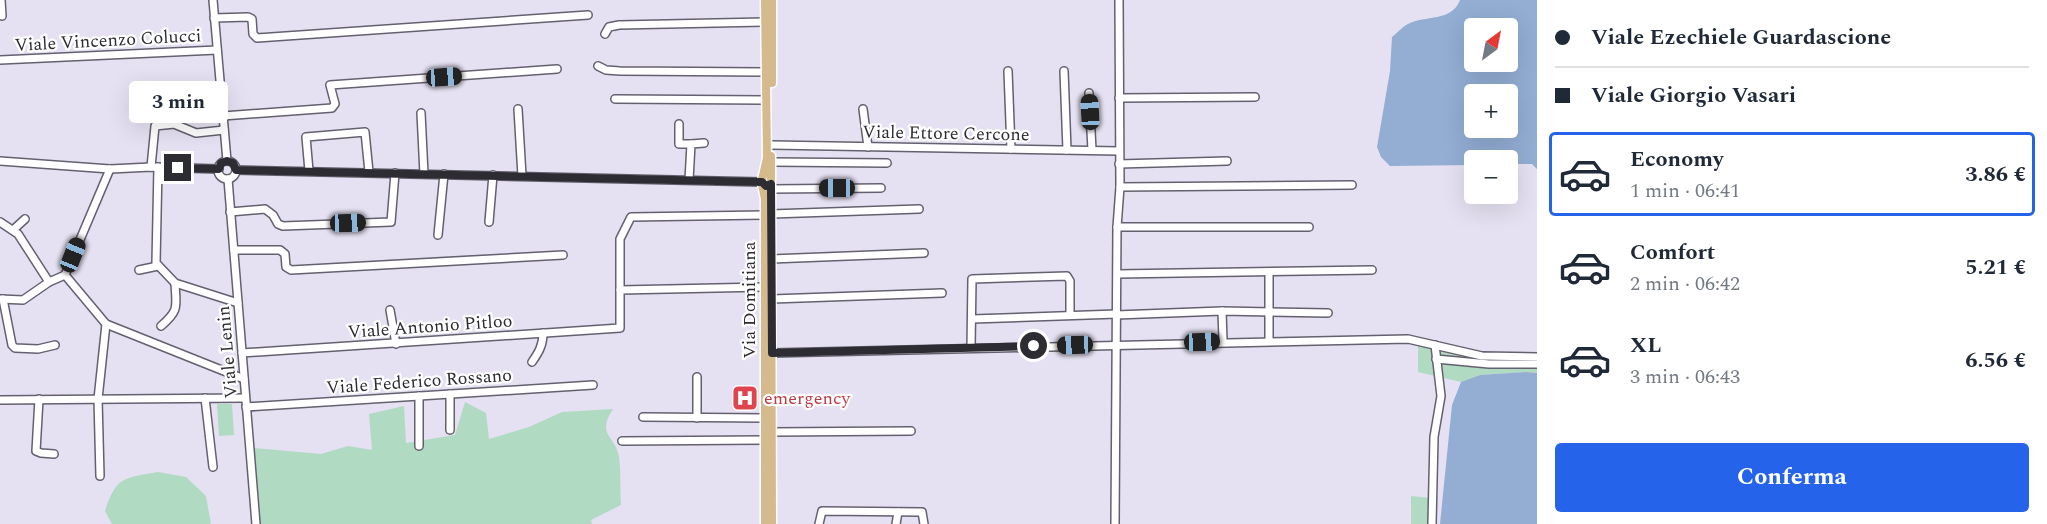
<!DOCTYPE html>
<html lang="it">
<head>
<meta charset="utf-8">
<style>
	:root { --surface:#fff; --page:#f6f6f7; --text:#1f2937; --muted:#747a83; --line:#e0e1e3; --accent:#2563eb }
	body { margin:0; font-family:Spectral,serif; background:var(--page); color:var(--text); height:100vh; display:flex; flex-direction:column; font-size:22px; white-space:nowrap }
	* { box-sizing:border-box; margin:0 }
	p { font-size:20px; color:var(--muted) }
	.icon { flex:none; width:33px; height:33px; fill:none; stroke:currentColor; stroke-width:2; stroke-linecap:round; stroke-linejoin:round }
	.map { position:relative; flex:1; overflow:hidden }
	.drawer { display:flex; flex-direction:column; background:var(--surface); width:510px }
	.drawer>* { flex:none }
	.top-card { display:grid; align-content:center; height:132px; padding:0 18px; background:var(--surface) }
	.needle { width:39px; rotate:32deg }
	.fabs { position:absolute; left:1464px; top:18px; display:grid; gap:12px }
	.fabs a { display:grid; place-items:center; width:54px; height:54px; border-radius:6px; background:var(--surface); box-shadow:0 6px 24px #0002; font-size:30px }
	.end { position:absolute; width:27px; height:27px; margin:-14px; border:8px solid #2d2c32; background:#fff; box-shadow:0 0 0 3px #fff }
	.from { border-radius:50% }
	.bubble { position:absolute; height:42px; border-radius:6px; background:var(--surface); box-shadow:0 6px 24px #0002; font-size:20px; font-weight:700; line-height:42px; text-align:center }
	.car { position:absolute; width:18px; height:36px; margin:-18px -9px; border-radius:8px; box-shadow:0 0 4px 2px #0007; background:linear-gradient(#222 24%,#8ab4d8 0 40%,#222 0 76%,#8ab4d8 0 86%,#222 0) }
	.top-card b { display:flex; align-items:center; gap:21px; height:57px; font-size:22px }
	.top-card b+b { border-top:2px solid var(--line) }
	.top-card i { width:15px; height:15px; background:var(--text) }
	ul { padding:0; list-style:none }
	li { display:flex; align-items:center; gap:18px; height:84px; margin:0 12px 9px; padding:0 6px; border:3px solid transparent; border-radius:6px }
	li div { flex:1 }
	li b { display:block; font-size:22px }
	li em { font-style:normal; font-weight:700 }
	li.active { border-color:var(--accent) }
	li>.icon { width:54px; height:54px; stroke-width:1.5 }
	.button { display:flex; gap:12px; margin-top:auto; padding:12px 18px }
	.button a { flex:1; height:69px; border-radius:6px; background:var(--accent); color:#fff; font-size:24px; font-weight:700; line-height:69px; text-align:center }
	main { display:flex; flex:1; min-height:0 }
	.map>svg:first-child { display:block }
	.green { fill:#b0dac1 }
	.water { fill:#93add3; fill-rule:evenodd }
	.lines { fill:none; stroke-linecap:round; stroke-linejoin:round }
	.minor-casing { stroke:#64606f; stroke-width:10 }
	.major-casing { stroke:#fff; stroke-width:11 }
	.minor { stroke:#fff; stroke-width:7 }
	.major { stroke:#d5ba8e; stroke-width:8 }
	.route { stroke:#2d2c32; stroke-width:8 }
	.labels { text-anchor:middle; stroke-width:4.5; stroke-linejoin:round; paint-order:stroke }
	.street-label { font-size:18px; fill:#2d2c32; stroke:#fff }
	.health-label { font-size:18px; fill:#be3a42; stroke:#fff; text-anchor:start }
</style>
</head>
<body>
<main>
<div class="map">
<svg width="1537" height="524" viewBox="0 0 1537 524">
	<rect width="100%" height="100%" fill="#e5e1f2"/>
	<g class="green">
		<path d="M1418 344 1476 358 1537 362V373L1526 372 1480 375 1461 382 1418 372Z"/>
		<path d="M465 402 486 413 489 439 529 427 562 412 613 409C596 436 615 434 619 457 621 472 620 490 621 505L591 520 592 524H261L254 448 321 454 348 446 372 450 369 414 404 406 406 443 455 435Z"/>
		<path d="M217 404H232L234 435 219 436Z"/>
		<path d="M158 472 186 477 206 496 211 524H112L105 511C116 476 125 478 158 472Z"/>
		<path d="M1411 496 1431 498 1429 520H1427V524H1411Z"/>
	</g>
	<g class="water">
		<path d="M1460 0H1537V169L1532 164H1508V160H1474V165L1390 166 1381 157 1377 147 1390 71 1392 37C1397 33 1402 27 1408 24 1425 15 1452 22 1460 0ZM1474 28H1508V62H1474ZM1474 94H1508V128H1474Z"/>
		<path d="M1526 372 1537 373V524H1440L1452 405 1461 382 1480 375Z"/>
	</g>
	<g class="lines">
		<defs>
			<g id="minor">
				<path d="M1 0 2 16"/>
				<path d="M213 0 227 161"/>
				<path d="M214 18 248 17 252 19 253 34 257 38 588 15"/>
				<path d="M605 34 609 27 619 25 765 22"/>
				<path d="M0 60 217 50"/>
				<path d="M598 66 606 70 620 71 766 72"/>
				<path d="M1008 71 1011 149"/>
				<path d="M1064 71 1067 150"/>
				<path d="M1089 93 1092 150"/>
				<path d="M1119 98 1255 97"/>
				<path d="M615 99 766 100"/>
				<path d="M518 109 522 176"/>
				<path d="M863 109 868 147"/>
				<path d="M421 113 424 174"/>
				<path d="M223 116 332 108 335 104 330 85 557 69"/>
				<path d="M679 124V144H691"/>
				<path d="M772 145 1119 151"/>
				<path d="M0 161 110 169 151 167 219 169"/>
				<circle cx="227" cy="170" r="9"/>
				<path d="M771 162 887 163"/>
				<path d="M1119 164 1227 161"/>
				<path d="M151 167 155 126 174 124 196 133 224 130"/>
				<path d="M158 167 156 263 175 283 238 303"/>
				<path d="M236 170 762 182"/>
				<path d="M309 171 306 137 365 132 369 172"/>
				<path d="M228 179 256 524"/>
				<path d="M689 180 691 144 704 143"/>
				<path d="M1120 187 1352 185"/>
				<path d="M771 189 881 188"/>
				<path d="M230 212 265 209 273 215 278 224 283 226 391 222 395 173"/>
				<path d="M771 214 919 209"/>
				<path d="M0 222 18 234 49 282"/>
				<path d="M489 222 493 175"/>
				<path d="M1117 227H1309"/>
				<path d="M13 230 25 219"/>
				<path d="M438 235 444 174"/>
				<path d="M234 250H280L285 254 286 267 291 270 563 255"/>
				<path d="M771 259 924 253"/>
				<path d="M139 270 158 266"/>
				<path d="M1269 273V341"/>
				<path d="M1118 274 1372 270"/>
				<path d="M65 275 110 169"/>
				<path d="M620 290V239L631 217 765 215"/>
				<path d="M0 299 23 300 49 282 65 275 106 324 244 379"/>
				<path d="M3 299 12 345 15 348 38 349 55 345"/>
				<path d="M772 299 942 293"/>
				<path d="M390 310 396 344"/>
				<path d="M1222 311 1223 341"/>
				<path d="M1116 315 1222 311 1328 313"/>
				<path d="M972 319 1117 314"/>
				<path d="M161 326C180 310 176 306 175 283"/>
				<path d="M971 348 972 279 1067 276 1070 281V315"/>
				<path d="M242 353 620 328V290L765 287"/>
				<path d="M772 353 1408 339 1482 356 1537 357"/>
				<path d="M1436 359 1489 364H1537"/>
				<path d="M532 362C539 352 543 345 543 333"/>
				<path d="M697 377V418"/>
				<path d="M450 394V430"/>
				<path d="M205 398 213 467"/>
				<path d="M39 399 36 451 41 453 54 454"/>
				<path d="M1 400 245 398"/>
				<path d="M246 407 593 385"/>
				<path d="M643 417 765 418"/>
				<path d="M772 432 911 431"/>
				<path d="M622 441 765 440"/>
				<path d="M419 446V396"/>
				<path d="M100 476 98 399 106 324"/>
				<path d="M819 524 822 511 922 512 924 524"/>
				<path d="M896 524 898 512"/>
				<path d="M1115 524 1117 227 1120 187 1119 0"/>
				<path d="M1432 524 1434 437 1441 396 1435 345"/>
			</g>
			<g id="major">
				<path d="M772 83V0"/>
				<path d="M762 180 767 158 765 0"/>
				<path d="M771 180V156"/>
				<path d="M762 184 765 199V524"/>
				<path d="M771 184 772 524"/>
			</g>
		</defs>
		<use href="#minor" class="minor-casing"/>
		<use href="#major" class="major-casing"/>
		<use href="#minor" class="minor"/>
		<use href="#major" class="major"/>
	</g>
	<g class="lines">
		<path class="route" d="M178 168 219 169 221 163 227 161 233 163 236 170 762 182 766 186 771 184 772 353 1034 346"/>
	</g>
	<defs>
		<symbol id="hospital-square" viewBox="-11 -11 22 22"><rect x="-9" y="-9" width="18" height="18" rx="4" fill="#e0444e" stroke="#fff"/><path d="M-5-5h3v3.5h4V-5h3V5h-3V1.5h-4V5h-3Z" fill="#fff"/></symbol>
	</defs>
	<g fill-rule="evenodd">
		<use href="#hospital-square" x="730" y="383" width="30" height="30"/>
	</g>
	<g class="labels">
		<g class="street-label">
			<text transform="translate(108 40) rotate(-3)" y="6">Viale Vincenzo Colucci</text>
			<text transform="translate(946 133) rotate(1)" y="6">Viale Ettore Cercone</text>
			<text transform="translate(749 300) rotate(-90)" y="6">Via Domitiana</text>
			<text transform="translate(430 326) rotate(-4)" y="6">Viale Antonio Pitloo</text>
			<text transform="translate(227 352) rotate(-95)" y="6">Viale Lenin</text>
			<text transform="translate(419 381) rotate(-4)" y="6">Viale Federico Rossano</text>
		</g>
		<g class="health-label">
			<text x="764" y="404">emergency</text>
		</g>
	</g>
</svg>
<div class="fabs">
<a><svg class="needle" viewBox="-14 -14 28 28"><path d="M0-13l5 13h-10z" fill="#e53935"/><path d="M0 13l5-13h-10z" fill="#747a83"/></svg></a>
<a>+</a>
<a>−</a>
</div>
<i class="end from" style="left:1034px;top:346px"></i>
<i class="end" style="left:178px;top:168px"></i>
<div class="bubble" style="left:129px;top:81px;width:99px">3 min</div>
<i class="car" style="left:444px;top:77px;rotate:86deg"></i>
<i class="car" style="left:1090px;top:112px;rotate:357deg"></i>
<i class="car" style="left:837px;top:188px;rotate:270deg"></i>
<i class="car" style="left:348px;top:223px;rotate:88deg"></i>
<i class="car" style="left:73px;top:255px;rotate:22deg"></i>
<i class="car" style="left:1202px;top:342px;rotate:88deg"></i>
<i class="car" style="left:1075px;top:345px;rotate:268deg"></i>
</div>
<section class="drawer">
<div class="top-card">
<b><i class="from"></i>Viale Ezechiele Guardascione</b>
<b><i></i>Viale Giorgio Vasari</b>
</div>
<ul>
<li class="active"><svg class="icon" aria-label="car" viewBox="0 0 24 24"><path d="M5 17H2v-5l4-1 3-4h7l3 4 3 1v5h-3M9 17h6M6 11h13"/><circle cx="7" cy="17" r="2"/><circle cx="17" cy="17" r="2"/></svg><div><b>Economy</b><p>1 min · 06:41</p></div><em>3.86 €</em></li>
<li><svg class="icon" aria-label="car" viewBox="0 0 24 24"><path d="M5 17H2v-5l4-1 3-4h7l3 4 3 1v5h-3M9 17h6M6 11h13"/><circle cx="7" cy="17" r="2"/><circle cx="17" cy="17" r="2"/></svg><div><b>Comfort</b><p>2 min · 06:42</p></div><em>5.21 €</em></li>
<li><svg class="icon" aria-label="car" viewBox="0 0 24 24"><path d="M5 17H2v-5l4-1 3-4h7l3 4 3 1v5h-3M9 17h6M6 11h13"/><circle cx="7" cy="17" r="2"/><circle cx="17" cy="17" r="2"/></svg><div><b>XL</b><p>3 min · 06:43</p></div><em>6.56 €</em></li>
</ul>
<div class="button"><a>Conferma</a></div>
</section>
</main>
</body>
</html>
